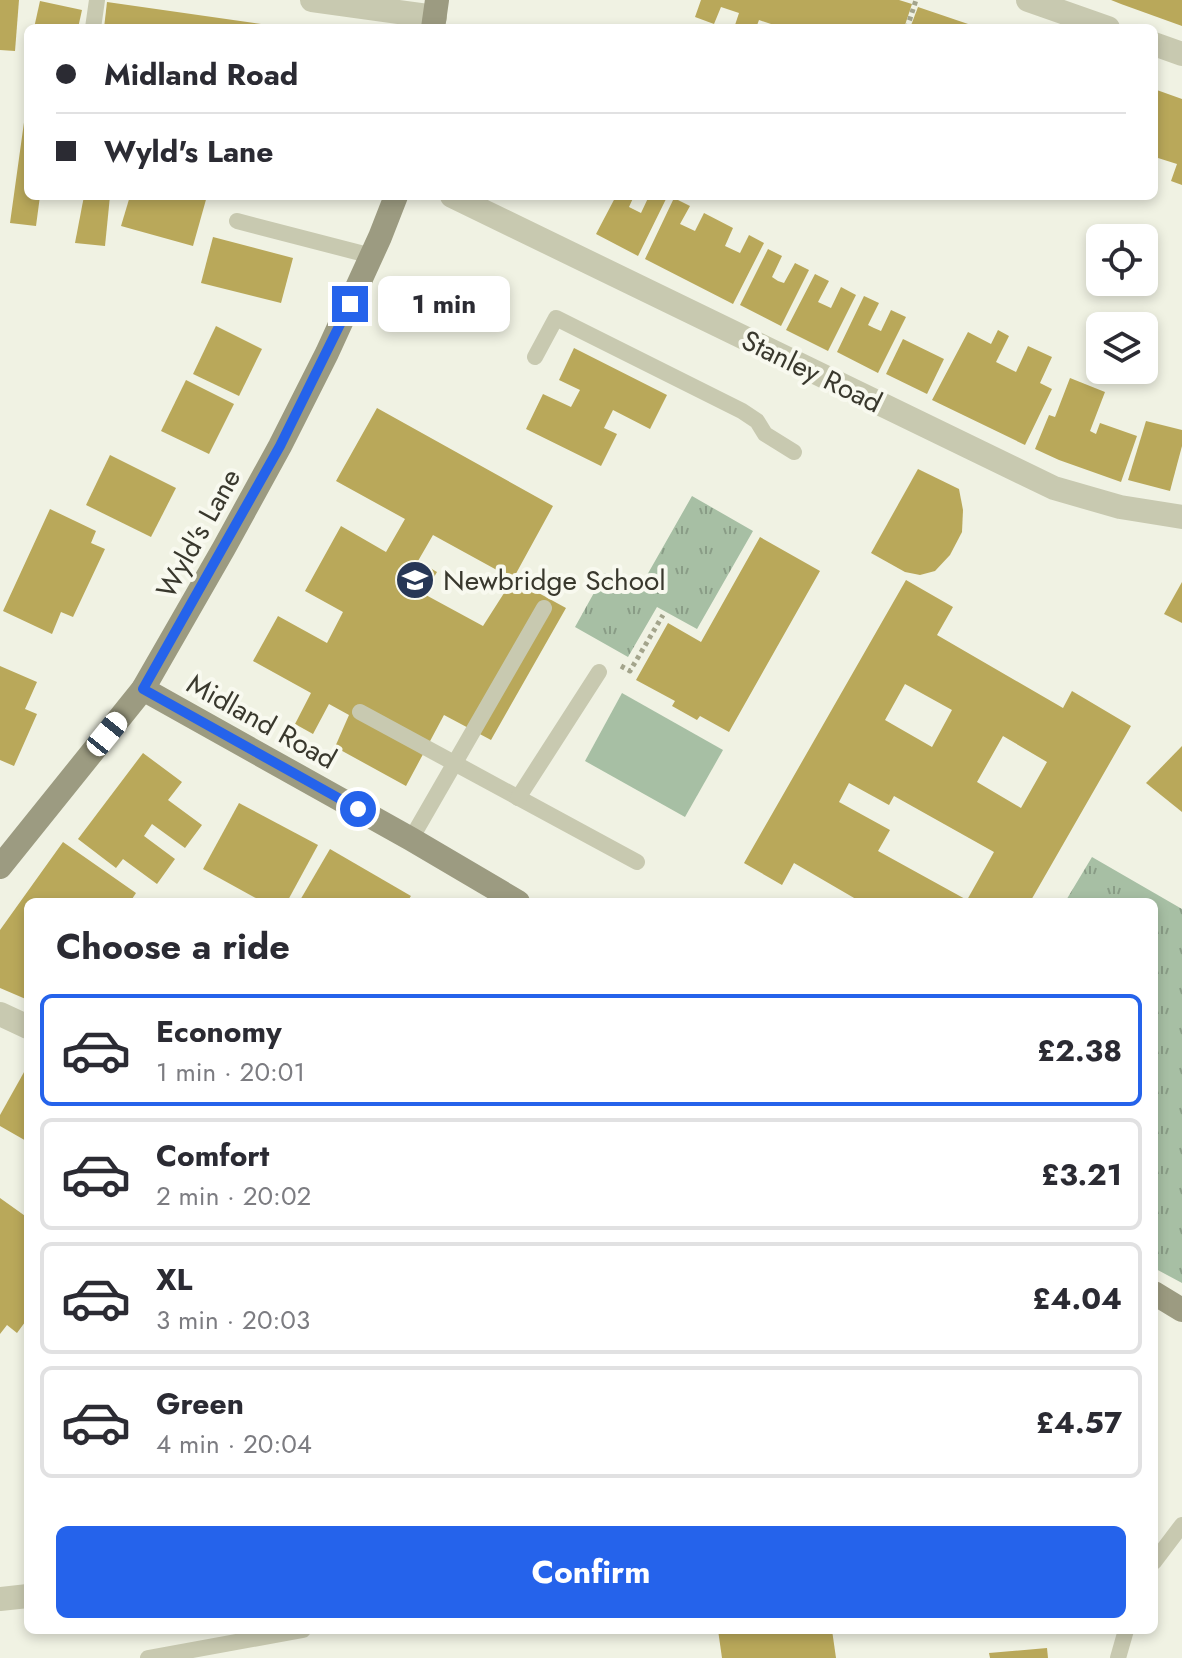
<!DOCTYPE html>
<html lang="en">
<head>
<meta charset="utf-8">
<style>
	:root { --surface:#fff; --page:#f7f7f7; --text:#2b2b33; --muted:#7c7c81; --line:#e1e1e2; --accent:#2563eb }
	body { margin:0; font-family:Jost,sans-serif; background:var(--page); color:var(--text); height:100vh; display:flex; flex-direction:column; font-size:30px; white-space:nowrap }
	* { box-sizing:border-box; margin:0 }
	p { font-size:26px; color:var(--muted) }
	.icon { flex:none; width:44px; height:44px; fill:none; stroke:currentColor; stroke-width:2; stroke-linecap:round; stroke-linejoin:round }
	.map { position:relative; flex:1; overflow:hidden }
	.panel { position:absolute; left:24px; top:898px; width:1134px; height:736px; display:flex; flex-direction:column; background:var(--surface); border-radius:12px; box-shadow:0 4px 12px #0003 }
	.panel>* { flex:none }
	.hud { position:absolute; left:24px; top:24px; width:1134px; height:176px; border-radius:12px; box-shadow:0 4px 12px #0003; display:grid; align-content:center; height:176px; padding:0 32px; background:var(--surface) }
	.buttons { position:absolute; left:1086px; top:224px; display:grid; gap:16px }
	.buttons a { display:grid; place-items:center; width:72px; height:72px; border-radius:12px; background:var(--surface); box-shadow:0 4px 12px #0003; font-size:40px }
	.end { position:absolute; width:36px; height:36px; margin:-18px; border:10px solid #2563eb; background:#fff; box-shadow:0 0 0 4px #fff }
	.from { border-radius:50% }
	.bubble { position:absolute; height:56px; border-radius:12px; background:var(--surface); box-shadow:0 4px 12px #0003; font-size:26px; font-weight:700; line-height:56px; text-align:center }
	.car { position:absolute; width:24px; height:48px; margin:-24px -12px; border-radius:10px; box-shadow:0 0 6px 2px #0007; background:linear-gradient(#fff 24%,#345 0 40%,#fff 0 76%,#345 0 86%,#fff 0) }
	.hud b { display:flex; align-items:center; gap:28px; height:76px; font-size:30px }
	.hud b+b { border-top:2px solid var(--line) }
	.hud i { width:20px; height:20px; background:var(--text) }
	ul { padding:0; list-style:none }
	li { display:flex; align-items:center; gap:24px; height:112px; margin:0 16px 12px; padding:0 16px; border:4px solid var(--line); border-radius:12px }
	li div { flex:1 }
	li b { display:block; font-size:30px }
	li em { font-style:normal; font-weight:700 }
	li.on { border-color:var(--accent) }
	li>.icon { width:72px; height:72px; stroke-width:1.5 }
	h2 { padding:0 32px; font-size:36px; line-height:96px }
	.primary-button { display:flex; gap:16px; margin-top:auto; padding:16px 32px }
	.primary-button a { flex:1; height:92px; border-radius:12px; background:var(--accent); color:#fff; font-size:32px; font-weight:700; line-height:92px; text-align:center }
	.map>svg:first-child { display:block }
	.grass { fill:url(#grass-tufts) }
	.pitch { fill:#a7bfa4 }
	.building { fill:#b9a85a; fill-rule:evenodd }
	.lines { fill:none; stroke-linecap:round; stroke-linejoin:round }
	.path { stroke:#a3a48b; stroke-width:5; stroke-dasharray:4 4; stroke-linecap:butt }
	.lane { stroke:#c8c9b0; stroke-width:16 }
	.street { stroke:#c8c9b0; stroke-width:24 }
	.secondary { stroke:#9c9b81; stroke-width:24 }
	.route { stroke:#2563eb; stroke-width:10 }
	.labels { text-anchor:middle; stroke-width:8; stroke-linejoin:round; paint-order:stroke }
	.street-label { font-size:28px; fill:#39382d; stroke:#f8f9ef }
	.poi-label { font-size:28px; fill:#39382d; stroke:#f8f9ef; text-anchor:start }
</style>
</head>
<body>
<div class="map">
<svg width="1182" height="1658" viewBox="0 0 1182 1658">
	<defs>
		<pattern id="grass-tufts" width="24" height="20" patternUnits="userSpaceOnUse" patternTransform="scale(2)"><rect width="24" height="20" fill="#a7bfa4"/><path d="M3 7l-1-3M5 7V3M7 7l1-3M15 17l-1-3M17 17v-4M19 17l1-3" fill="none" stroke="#899c86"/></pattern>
	</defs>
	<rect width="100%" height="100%" fill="#f0f2e3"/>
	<g class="grass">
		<path d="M692 496 753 531 697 629 657 607 628 657 575 627 605 573 638 591Z"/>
		<path d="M1092 857 1182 909V1283L1154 1268V902H1065Z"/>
	</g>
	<path class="pitch" d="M622 693 723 750 685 817 585 761Z"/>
	<g class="building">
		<path d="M0 0H19L15 51 0 50Z"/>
		<path d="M701 0H899L912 4 904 28H776L777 26 759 20 756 28H734L739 13 721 7 714 24 695 17Z"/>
		<path d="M1111 0H1182V26L1121 4Z"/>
		<path d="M40 1 82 10 78 28H34Z"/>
		<path d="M107 2 275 26V28H104Z"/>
		<path d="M918 7 971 25 978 28H910Z"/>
		<path d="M1154 89 1182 99V185L1171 181 1177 164 1158 158 1154 166Z"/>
		<path d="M26 108H28V196H40L36 226 10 223Z"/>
		<path d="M84 196H110L105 246 75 243Z"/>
		<path d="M130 196H207L193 246 121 226Z"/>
		<path d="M616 196H634L629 207 641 213 649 196H659L666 199 638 256 596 234Z"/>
		<path d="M674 198 690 206 680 224 695 231 704 213 733 228 725 246 740 253 749 235 764 243 733 304 645 259Z"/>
		<path d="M213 237 293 258 281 303 201 283Z"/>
		<path d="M768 249 782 256 772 277 778 281 784 283 795 263 809 270 781 326 740 305Z"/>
		<path d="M815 274 829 281 818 302 831 308 841 287 856 295 828 351 786 330Z"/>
		<path d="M864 296 879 303 868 325 874 328 881 331 891 310 906 317 878 373 837 352Z"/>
		<path d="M216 326 262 349 239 396 193 374Z"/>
		<path d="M998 330 1009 336 996 362 1016 372 1028 346 1052 357 1040 383 1052 389 1025 445 932 400 968 332 991 344Z"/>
		<path d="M903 339 944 359 927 394 886 374Z"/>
		<path d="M574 348 667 395 650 429 613 410 604 428 617 434 601 466 526 429 543 394 571 407 580 390 559 380Z"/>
		<path d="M1070 378 1105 392 1090 431 1096 434 1100 423 1137 436 1121 482 1059 460 1035 449 1049 415 1055 417Z"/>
		<path d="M186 380 234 404 209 454 161 431Z"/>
		<path d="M377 408 553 506 513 579 433 535 418 561 437 572 424 594 483 626 513 579 566 608 491 740 444 715 406 786 335 747 349 715 329 704 313 734 295 724 311 693 253 661 278 616 327 643 343 612 305 591 341 526 386 552 405 519 336 481Z"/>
		<path d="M1146 421 1182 430V446L1170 491 1128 480Z"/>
		<path d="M110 455 176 488 151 537 86 505Z"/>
		<path d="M918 469 959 489 963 510 962 532 950 555 935 571 920 575 905 572 871 553Z"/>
		<path d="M50 509 96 531 91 543 105 549 73 617 61 612 52 634 3 611Z"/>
		<path d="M760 537 820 571 729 732 700 716 697 720 672 706 675 701 636 680 668 623 701 642Z"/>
		<path d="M906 580 953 607 937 635 1063 708 1072 691 1131 726 1030 902H861L794 863 782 885 744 863ZM905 684 952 710 932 747 885 720ZM1003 736 1047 762 1021 808 977 782ZM849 783 889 805 894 796 994 852 967 900 878 851 890 830 839 802Z"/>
		<path d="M1182 582V623L1164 614Z"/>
		<path d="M0 666 37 682 25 709 37 714 14 766 0 760Z"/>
		<path d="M1182 746V812L1146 783Z"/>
		<path d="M143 753 182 782 168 800 202 825 185 848 152 824 144 836 175 859 157 884 123 859 116 868 78 839Z"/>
		<path d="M239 803 318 845 287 902H263L203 869Z"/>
		<path d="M63 842 136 893 130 902H28V1000L0 988V930Z"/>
		<path d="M330 849 411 896 407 902H299Z"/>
		<path d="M28 1065V1142L0 1126V1115Z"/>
		<path d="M0 1198 28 1218V1318L17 1333 7 1325 0 1334Z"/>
		<path d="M718 1630H832L836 1658H722Z"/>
		<path d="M1047 1648 1048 1658H990L989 1653Z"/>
	</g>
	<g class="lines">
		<g class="path">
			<path d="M907 28 916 0"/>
			<path d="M621 666 630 671 663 615"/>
		</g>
		<g class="lane">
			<path d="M93 28 97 0"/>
			<path d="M237 221 372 256"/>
			<path d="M535 357 556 318 742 411 757 421 765 434 794 452"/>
			<path d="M360 712 637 862"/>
			<path d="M518 798 599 672"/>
			<path d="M411 839 544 608"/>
			<path d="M1154 1562 1182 1525"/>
			<path d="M148 1658 303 1630"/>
			<path d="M1118 1658 1126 1630"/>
		</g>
		<g class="street">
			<path d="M312 0 435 17"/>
			<path d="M1028 0 1108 28"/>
			<path d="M1154 44 1182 54"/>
			<path d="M452 196 1054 488 1120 507 1182 517"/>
			<path d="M0 1014 28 1027"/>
			<path d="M0 1599 28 1596"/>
		</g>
		<g class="secondary">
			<path d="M433 28 437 0"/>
			<path d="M143 689 411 839 518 902"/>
			<path d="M0 867 143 689 224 548 280 446 327 353 380 237 396 196"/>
			<path d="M1154 1293 1182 1310"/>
		</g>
	</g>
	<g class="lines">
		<path class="route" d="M350 304 280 446 143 689 358 809"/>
	</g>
	<defs>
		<symbol id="school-disc" viewBox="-11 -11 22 22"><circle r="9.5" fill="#273756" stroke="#f8f9ef"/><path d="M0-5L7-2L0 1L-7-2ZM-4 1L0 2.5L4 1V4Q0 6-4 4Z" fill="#fff"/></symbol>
	</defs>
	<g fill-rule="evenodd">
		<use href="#school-disc" x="393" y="558" width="44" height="44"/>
	</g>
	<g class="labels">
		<g class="street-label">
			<text transform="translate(812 371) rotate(26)" y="10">Stanley Road</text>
			<text transform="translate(198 533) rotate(-61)" y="10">Wyld's Lane</text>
			<text transform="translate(262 721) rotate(29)" y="10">Midland Road</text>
		</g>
		<g class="poi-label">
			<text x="443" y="590">Newbridge School</text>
		</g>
	</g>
</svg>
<div class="buttons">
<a><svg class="icon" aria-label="locate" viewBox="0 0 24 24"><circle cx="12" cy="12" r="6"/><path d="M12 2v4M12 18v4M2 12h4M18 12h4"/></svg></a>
<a><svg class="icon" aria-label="layers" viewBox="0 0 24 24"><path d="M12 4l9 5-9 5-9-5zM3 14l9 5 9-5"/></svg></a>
</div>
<i class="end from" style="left:358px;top:809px"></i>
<i class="end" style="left:350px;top:304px"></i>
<div class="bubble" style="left:378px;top:276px;width:132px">1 min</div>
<i class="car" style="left:107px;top:734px;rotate:39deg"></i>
<div class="hud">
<b><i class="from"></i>Midland Road</b>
<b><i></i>Wyld's Lane</b>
</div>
<section class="panel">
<h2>Choose a ride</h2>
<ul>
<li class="on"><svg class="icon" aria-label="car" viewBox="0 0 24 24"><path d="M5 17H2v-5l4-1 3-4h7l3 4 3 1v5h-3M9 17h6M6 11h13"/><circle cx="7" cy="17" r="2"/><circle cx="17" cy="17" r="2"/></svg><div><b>Economy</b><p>1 min · 20:01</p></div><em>£2.38</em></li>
<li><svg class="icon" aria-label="car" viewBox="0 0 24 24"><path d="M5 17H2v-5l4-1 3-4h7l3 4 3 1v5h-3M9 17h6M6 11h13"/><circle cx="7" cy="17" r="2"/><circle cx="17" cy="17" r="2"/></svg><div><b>Comfort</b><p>2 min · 20:02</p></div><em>£3.21</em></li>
<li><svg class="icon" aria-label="car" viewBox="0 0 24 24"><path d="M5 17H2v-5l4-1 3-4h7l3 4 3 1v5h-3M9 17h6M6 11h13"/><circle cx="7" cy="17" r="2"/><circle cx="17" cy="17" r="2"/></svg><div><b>XL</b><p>3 min · 20:03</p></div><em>£4.04</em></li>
<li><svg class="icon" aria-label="car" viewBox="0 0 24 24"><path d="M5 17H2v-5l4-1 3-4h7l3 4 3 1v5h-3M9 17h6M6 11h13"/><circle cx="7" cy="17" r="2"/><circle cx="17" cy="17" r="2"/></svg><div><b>Green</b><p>4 min · 20:04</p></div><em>£4.57</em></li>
</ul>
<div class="primary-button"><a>Confirm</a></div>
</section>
</div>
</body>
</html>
